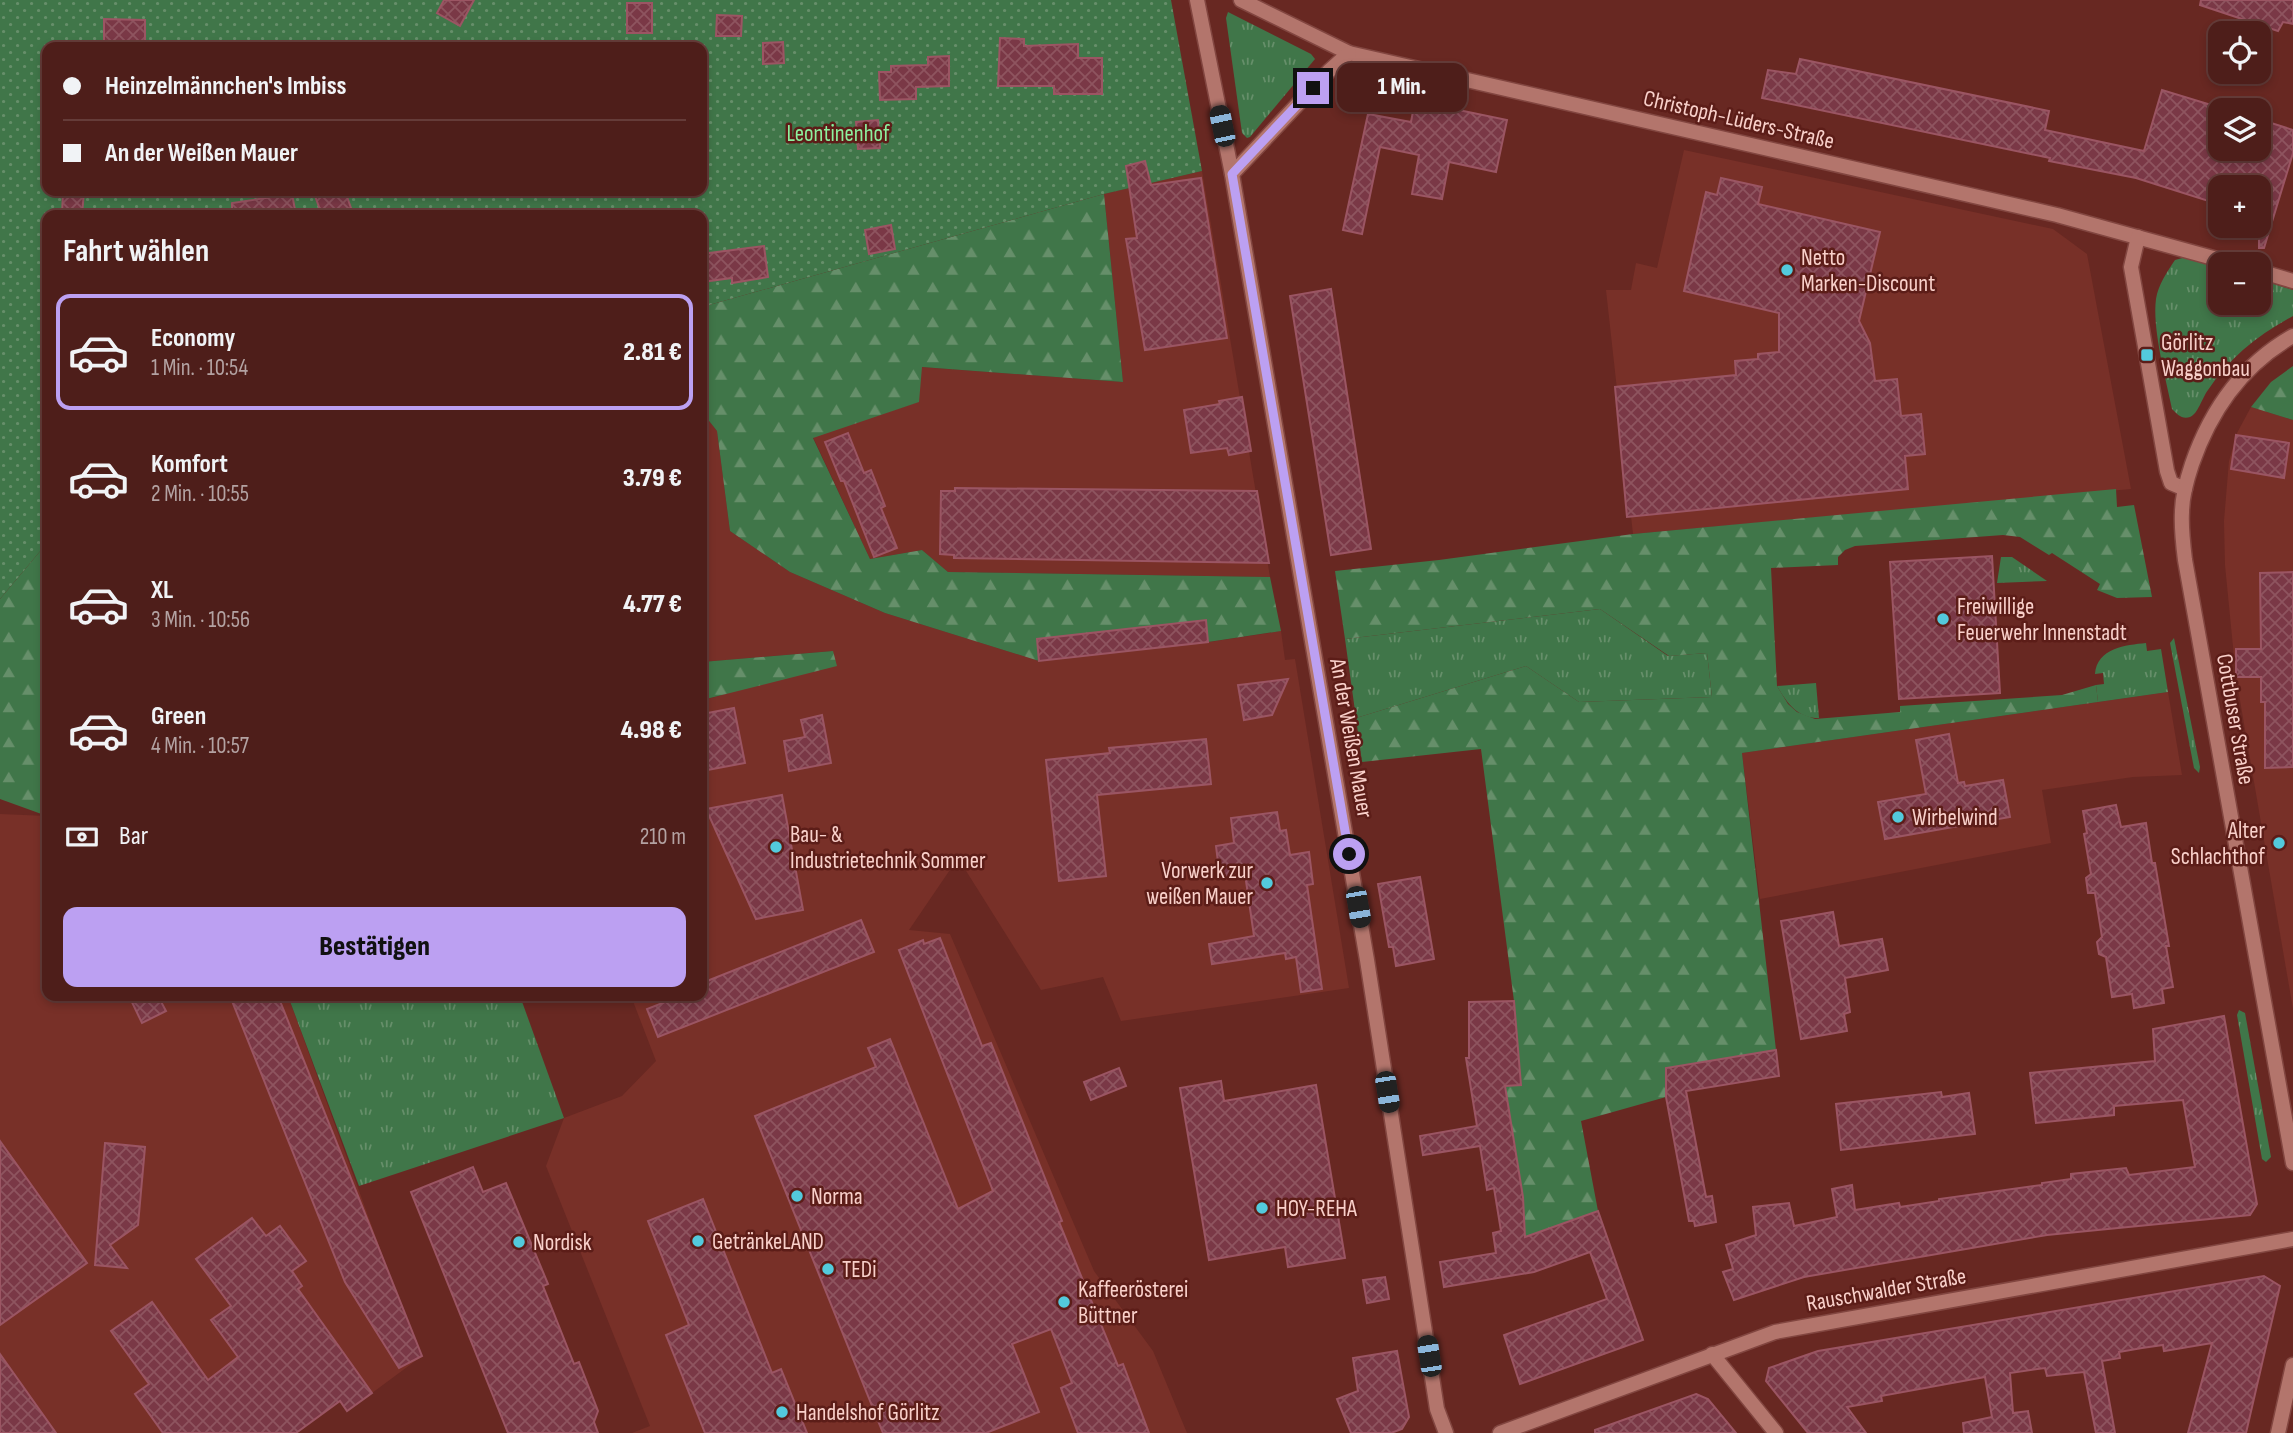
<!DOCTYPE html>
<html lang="de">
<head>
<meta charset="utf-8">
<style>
	:root { --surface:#4e1e1a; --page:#552723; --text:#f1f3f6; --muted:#b3a2a2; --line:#653c39; --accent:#bca0f2 }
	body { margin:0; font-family:"Sofia Sans Condensed",sans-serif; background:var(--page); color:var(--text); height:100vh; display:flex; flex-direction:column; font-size:26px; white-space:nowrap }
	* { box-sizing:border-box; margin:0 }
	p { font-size:23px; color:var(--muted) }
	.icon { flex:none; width:38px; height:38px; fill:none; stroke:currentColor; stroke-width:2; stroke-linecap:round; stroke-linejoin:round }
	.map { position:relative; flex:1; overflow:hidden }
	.panel { position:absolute; left:42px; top:210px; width:665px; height:791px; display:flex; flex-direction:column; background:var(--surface); border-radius:14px; box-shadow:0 4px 10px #0003,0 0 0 2px var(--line) }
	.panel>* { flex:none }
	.guide { position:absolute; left:42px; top:42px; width:665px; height:154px; border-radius:14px; box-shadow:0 4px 10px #0003,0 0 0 2px var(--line); display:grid; align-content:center; height:154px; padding:0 21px; background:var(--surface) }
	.buttons { position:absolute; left:2208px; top:21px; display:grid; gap:14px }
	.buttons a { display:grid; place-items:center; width:63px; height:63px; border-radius:14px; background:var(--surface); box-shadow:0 4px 10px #0003,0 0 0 2px var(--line); font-size:35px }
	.end { position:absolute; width:32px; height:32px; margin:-16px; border:9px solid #bca0f2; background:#111; box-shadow:0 0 0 4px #111 }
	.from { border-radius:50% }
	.bubble { position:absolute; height:49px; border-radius:14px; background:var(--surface); box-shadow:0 4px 10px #0003,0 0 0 2px var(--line); font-size:23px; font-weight:800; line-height:49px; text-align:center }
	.car { position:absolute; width:21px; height:42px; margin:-21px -10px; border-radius:9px; box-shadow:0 0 5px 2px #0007; background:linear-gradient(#222 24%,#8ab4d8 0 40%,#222 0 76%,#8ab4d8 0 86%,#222 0) }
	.guide b { display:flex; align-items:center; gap:24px; height:66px; font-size:26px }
	.guide b+b { border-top:2px solid var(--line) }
	.guide i { width:18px; height:18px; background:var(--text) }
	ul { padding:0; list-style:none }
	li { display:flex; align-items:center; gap:21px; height:116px; margin:0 14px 10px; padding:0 7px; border:4px solid transparent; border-radius:14px }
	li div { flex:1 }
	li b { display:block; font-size:26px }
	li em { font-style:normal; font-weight:800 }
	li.active { border-color:var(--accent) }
	li>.icon { width:63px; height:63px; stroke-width:1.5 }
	h2 { padding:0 21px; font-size:32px; line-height:84px }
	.pay { display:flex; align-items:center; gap:18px; height:77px; padding:0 21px; font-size:26px }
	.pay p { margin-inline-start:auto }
	.cta { display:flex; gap:14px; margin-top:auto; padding:14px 21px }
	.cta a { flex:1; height:80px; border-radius:14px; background:var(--accent); color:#111; font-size:28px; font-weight:800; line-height:80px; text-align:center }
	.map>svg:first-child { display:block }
	.built { fill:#783028 }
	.grass { fill:url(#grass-tufts) }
	.forest { fill:url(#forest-firs) }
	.garden { fill:url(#garden-dots); fill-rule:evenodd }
	.building { fill:url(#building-cross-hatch); stroke:#9b5563; stroke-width:2 }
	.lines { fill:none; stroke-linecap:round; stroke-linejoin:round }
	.minor-casing { stroke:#824640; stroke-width:17 }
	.tertiary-casing { stroke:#824640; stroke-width:17 }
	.minor { stroke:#b3756c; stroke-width:14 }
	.tertiary { stroke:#b3756c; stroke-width:14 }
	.route { stroke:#bca0f2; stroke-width:9 }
	.poi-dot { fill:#53cadc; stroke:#5c1d18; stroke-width:2.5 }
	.labels { text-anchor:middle; stroke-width:5; stroke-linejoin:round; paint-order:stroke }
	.street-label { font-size:23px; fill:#f9d0ca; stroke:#5c1d18 }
	.park-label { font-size:23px; fill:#8df09e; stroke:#5c1d18 }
	.poi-label { font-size:23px; fill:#f9d0ca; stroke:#5c1d18; text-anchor:start }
</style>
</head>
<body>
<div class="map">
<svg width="2293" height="1433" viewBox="0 0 2293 1433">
	<defs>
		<pattern id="grass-tufts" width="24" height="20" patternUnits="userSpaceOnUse" patternTransform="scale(1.75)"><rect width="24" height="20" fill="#407649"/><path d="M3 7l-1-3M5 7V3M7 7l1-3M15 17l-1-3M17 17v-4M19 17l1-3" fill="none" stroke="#668f6a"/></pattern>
		<pattern id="forest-firs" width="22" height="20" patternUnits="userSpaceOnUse" patternTransform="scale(1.75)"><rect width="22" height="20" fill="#407649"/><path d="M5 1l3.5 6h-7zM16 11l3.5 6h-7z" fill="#668f6a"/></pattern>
		<pattern id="garden-dots" width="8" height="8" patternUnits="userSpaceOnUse" patternTransform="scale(1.75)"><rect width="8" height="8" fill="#407649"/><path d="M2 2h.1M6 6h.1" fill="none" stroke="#668f6a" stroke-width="1.8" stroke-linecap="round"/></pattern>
		<pattern id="building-cross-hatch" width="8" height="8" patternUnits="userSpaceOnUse" patternTransform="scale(1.75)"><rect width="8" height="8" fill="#7a3846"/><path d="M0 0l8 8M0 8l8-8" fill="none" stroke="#8e545f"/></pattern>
	</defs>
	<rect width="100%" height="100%" fill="#682822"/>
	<g class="built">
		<path d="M1684 150 2053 229 2087 254 2131 489 1633 534 1606 290H1631L1636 263 1657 268Z"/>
		<path d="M1202 171 1270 577 948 572 922 550 870 559 813 437 918 402 921 367 1123 382 1104 194Z"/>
		<path d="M2251 407 2293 420V1009L2236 677 2225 565 2224 521 2229 461 2237 433Z"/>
		<path d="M702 412 717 431 730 531 790 572 885 613 1039 661 1206 620 1209 642 1281 631 1285 660 1295 659 1349 988 1121 1021 1103 977 1041 990 958 858 909 930 950 934 1094 1271 1153 1351 1187 1433H632L650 1426 546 1166 564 1118 622 1096 656 1061 631 996H702V700L719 696 832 651 702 662Z"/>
		<path d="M2168 692 2182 775 2133 777 2042 790 2051 843 1760 899 1742 753Z"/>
		<path d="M0 814 47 816V996H288L386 1265 422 1356 372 1393 311 1306 208 1379 227 1403 188 1433H0Z"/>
	</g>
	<g class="grass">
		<path d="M1228 12 1311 54 1315 59 1250 137 1247 138 1242 133 1226 18Z"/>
		<path d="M2186 257 2221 267V303H2259V279L2293 290V316C2259 334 2229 358 2208 390 2202 398 2198 414 2190 417 2182 420 2177 414 2172 409 2166 379 2152 329 2156 299 2158 285 2167 272 2175 260Z"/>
		<path d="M2001 557H2012L2047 581 1997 583Z"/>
		<path d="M1600 609 1668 656 1707 653 1712 697 1579 702 1526 666 1356 718 1345 639Z"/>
		<path d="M2174 638 2200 767 2199 773 2194 768 2170 643Z"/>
		<path d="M2146 643 2147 651 2161 649 2168 692 2098 702 2096 685 2104 684 2103 673 2095 674C2097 648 2126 645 2146 643Z"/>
		<path d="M1816 683 1819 718C1797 718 1787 703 1777 686Z"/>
		<path d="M288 996H520L564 1118 359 1186Z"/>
		<path d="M2239 1010 2245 1013 2271 1157 2266 1162 2262 1159 2237 1015Z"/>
	</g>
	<g class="forest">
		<path d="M1104 194 1123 382 922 367 919 402 813 438 870 559 922 550 948 572 1270 577 1281 631 1208 642 1206 621 1037 640 1039 661 885 613 790 572 730 531 717 431 702 412V307Z"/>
		<path d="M2293 366V420L2251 407 2271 382Z"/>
		<path d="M2116 489 2117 507 2134 505 2152 597 2117 598 2097 590 2100 584 2052 553 2049 555 2020 537 2003 535 1855 546 1845 550 1838 557V565L1771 568 1777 686 1788 704 1797 712 1815 719 1900 712V706L2062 695 2096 685 2098 702 1742 753 1776 1050 1666 1068V1097L1581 1121 1598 1211 1525 1237 1523 1197 1505 1086 1521 1085 1514 1001 1481 749 1362 762 1356 718 1526 666 1579 702 1712 697 1707 653 1669 656 1600 609 1345 639 1335 571 1439 560 1633 534Z"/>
		<path d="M47 543V816L0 799V599Z"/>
		<path d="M833 651 837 666 702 700V662Z"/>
	</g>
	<path class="garden" d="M0 0H1171L1202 171 1104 194 702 307V215H47V543L0 599ZM47 47H702V191H47Z"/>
	<g class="building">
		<path d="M444 0H474L460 26 437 13Z"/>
		<path d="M2201 0H2293V24L2283 22 2278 31 2200 5Z"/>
		<rect x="627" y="3" width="25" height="30"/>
		<path d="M717 15 742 16 741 36H716Z"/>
		<path d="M104 19 145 20V46L104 47Z"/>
		<path d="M1000 38 1024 39V46L1078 44V58H1102V94H1054V86H998Z"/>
		<path d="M783 42 784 63 763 64V43Z"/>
		<path d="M949 56V86L916 87V99L880 100 879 72H891V66L928 65V57Z"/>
		<path d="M1800 59 2049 111 2045 130 2144 151 2162 90 2221 108V149H2259V119L2293 130V153L2264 248H2259V187H2221V205L2136 178 2049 161 2050 158 1762 98 1768 70 1796 74Z"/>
		<path d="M1415 101 1507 120 1496 172 1449 162 1442 199 1412 194 1419 155 1380 147 1362 234 1343 230 1368 114 1411 122Z"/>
		<path d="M878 120 880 148 858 149 856 122Z"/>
		<path d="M1145 161 1151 185 1201 178 1227 338 1145 350 1126 239 1137 238 1126 166Z"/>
		<path d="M1721 178 1762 187 1758 204 1880 232 1859 321 1870 343 1875 381 1897 379 1901 416 1921 414 1925 454 1905 456 1908 489 1627 517 1615 387 1736 375 1735 361 1758 359V354L1779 352V313L1684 291 1706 192 1717 195Z"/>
		<path d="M63 191H84L82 215H62Z"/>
		<path d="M331 191H345L351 208 329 215H322L315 196Z"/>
		<path d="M292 194 296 215H232V203Z"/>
		<path d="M891 225 895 249 869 254 865 230Z"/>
		<path d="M764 246 768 277 732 283V278L702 282V254Z"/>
		<path d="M1331 289 1371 549 1331 555 1290 296Z"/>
		<path d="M1242 397 1251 451 1229 455 1227 448 1191 453 1184 410 1220 404 1219 401Z"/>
		<path d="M848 433 864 473 871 470 885 506 881 508 897 548 874 557 844 481H841L825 442Z"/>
		<path d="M2236 435 2289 443 2284 478 2231 469Z"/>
		<path d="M955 488 1257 491 1269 563 954 558V555L940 554 941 491H955Z"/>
		<path d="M1992 556 2000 693 1899 699 1890 562Z"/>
		<path d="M2293 572V767L2265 768V702H2261V677H2236V649H2261L2260 573Z"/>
		<path d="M1206 620 1208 642 1039 661 1037 639Z"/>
		<path d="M1288 679 1272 715 1244 720 1238 685Z"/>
		<path d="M734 708 745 763 702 771V714Z"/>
		<path d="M822 715 831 763 789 771 784 741 805 737 801 720Z"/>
		<path d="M1949 734 1958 783 1964 782 1965 786 2003 780 2010 817 1885 839 1878 802 1926 794 1916 740Z"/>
		<path d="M1206 739 1211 784 1097 795 1106 876 1059 881 1046 760 1110 753 1109 748Z"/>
		<path d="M782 795 803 910 756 919 706 809Z"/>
		<path d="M2116 805 2121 827 2146 823 2152 863H2155L2169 946H2166L2173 987 2162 989 2164 1003 2134 1008 2132 994 2112 997 2106 957 2099 954 2097 942 2102 937 2095 893H2088L2086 878 2091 874 2084 834 2087 833 2083 811Z"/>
		<path d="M1277 812 1280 831 1286 830 1290 855 1309 852 1313 884 1307 885 1322 989 1301 992 1296 957 1286 959 1285 953 1212 964 1209 944 1254 936 1245 874 1220 878 1216 846 1234 843 1231 818Z"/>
		<path d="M1420 877 1434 959 1396 966 1393 947H1389L1378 884Z"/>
		<path d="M1833 912 1839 946 1882 939 1888 970 1845 978 1850 1012 1844 1014 1847 1031 1801 1039 1781 921Z"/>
		<path d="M861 920 874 952 658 1037 647 1009 680 996H702V983Z"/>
		<path d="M940 938 982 1046 991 1043 1062 1221 1059 1222 1118 1366 1123 1364 1149 1433H1078L1061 1388 1072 1383 1051 1329 1012 1344 1039 1412 986 1433H883L755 1116 876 1067 868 1048 890 1039 958 1209 993 1191 899 950 923 940 924 944Z"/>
		<path d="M129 996H158L166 1011 142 1023Z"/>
		<path d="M230 996H278L422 1356 399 1368 345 1282Z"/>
		<path d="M1514 1001 1521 1085 1505 1086 1523 1197 1525 1237 1598 1211 1643 1340 1520 1384 1504 1335 1607 1299 1590 1252 1534 1272 1444 1287 1440 1262 1496 1253 1493 1233 1501 1231 1494 1188 1487 1190 1480 1146 1423 1155 1420 1136 1477 1126 1466 1058H1469V1002Z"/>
		<path d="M2224 1016 2257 1204 2250 1215 2047 1235 1804 1277 1734 1300 1723 1272 1733 1269 1726 1245 1756 1235 1753 1207 1789 1203 1794 1226 1837 1217 1832 1189 1852 1185 1855 1210 1899 1203 1900 1207 1939 1201V1199L2042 1185V1183L2071 1179V1174L2126 1168 2129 1175 2195 1167 2183 1100 2114 1106V1115L2036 1123 2030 1073 2155 1061 2153 1029Z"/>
		<path d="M1776 1050 1779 1076 1686 1091 1706 1197 1712 1196 1716 1222 1695 1226 1694 1221H1689L1666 1097V1068Z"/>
		<path d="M1119 1068 1126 1086 1091 1100 1084 1082Z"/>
		<path d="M1221 1081 1224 1101 1316 1085 1345 1258 1288 1267 1285 1247 1209 1260 1180 1088Z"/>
		<path d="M1941 1092 1942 1097 1969 1093 1975 1134 1841 1150 1836 1104Z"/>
		<path d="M0 1141 87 1263 0 1325Z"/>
		<path d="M105 1143 145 1147 138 1225 110 1245 127 1268 95 1265Z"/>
		<path d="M473 1167 483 1192 506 1183 548 1284 543 1286 574 1364 579 1362 598 1411 594 1422 598 1433H508L411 1192Z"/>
		<path d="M703 1199 772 1373 781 1369 807 1433H705L666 1335 689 1325 648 1221Z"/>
		<path d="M252 1218 266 1236 280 1226 306 1261 292 1271 302 1286 298 1289 372 1393 347 1411 340 1401 296 1433H163L135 1394 149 1384 111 1331 152 1302 208 1380 238 1357 211 1320 231 1306 196 1259Z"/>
		<path d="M2264 1276 2280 1286 2246 1433H2188L2212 1343 2164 1351 2163 1345 2142 1348 2119 1352 2120 1358 2102 1361 2115 1433H2096L2084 1372 2047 1376 2045 1368 2010 1373 2013 1413 2028 1411 2032 1433H1964L1963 1423 1992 1417 1985 1377 1881 1396 1882 1401 1847 1407 1866 1433H1808L1766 1381 1769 1368 1818 1351Z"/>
		<path d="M1385 1277 1389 1299 1367 1303 1363 1280Z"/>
		<path d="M1397 1351 1409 1417 1402 1429 1391 1433H1351L1337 1399 1358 1391 1353 1358Z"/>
		<path d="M0 1354 56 1433H0Z"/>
		<path d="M1696 1394 1708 1399 1736 1433H1595V1430Z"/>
	</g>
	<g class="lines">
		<defs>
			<g id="minor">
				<path d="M1197 0 1232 174 1312 641 1367 960 1437 1409 1446 1433"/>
				<path d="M1241 0 1349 53 2057 215 2235 264"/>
				<path d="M1232 174 1329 71 1349 53"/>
				<path d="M2138 237 2131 267 2167 471 2171 483 2185 489"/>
				<path d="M2259 271 2293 281"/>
				<path d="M1712 1354 1776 1433"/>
				<path d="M1500 1433 1775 1332 2293 1239"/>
			</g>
			<g id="tertiary">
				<path d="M2293 336C2242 365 2211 409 2192 464 2187 479 2182 496 2182 512 2181 528 2183 544 2185 560L2293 1163"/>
				<path d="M2278 1433 2293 1365"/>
			</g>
		</defs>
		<use href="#minor" class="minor-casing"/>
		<use href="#tertiary" class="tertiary-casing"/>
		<use href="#minor" class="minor"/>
		<use href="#tertiary" class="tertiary"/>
	</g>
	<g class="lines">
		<path class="route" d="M1313 88 1232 174 1349 854"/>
	</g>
	<g class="poi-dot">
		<circle cx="1787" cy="270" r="7"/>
		<rect x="2140" y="348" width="14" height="14" rx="3.5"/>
		<circle cx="1943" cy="619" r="7"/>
		<circle cx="1898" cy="817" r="7"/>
		<circle cx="2279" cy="843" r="7"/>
		<circle cx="776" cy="847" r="7"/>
		<circle cx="1267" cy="883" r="7"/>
		<circle cx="797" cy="1196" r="7"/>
		<circle cx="1262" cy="1208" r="7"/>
		<circle cx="698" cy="1241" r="7"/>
		<circle cx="519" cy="1242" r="7"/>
		<circle cx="828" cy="1269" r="7"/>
		<circle cx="1064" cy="1302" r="7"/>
		<circle cx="782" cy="1412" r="7"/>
	</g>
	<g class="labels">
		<g class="street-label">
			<text transform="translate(1739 119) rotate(13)" y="8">Christoph-Lüders-Straße</text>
			<text transform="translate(2236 719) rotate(80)" y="8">Cottbuser Straße</text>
			<text transform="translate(1352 738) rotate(80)" y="8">An der Weißen Mauer</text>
			<text transform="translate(1886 1289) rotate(-10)" y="8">Rauschwalder Straße</text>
		</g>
		<g class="park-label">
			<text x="838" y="141">Leontinenhof</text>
		</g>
		<g class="poi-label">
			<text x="1801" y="265">Netto<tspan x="1801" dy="26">Marken-Discount</tspan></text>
			<text x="2161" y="350">Görlitz<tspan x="2161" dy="26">Waggonbau</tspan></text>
			<text x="1957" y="614">Freiwillige<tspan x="1957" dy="26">Feuerwehr Innenstadt</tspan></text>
			<text x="1912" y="825">Wirbelwind</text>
			<text x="2265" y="838" text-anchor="end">Alter<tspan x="2265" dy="26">Schlachthof</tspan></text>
			<text x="790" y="842">Bau- &amp;<tspan x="790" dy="26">Industrietechnik Sommer</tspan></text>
			<text x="1253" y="878" text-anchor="end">Vorwerk zur<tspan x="1253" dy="26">weißen Mauer</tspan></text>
			<text x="811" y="1204">Norma</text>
			<text x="1276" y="1216">HOY-REHA</text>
			<text x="712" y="1249">GetränkeLAND</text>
			<text x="533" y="1250">Nordisk</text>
			<text x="842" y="1277">TEDi</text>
			<text x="1078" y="1297">Kaffeerösterei<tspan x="1078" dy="26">Büttner</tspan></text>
			<text x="796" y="1420">Handelshof Görlitz</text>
		</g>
	</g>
</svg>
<div class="buttons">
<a><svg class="icon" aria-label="locate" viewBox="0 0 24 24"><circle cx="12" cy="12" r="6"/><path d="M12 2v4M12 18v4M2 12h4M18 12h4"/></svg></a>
<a><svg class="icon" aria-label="layers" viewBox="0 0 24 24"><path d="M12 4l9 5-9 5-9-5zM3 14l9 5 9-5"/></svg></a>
<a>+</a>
<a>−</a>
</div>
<i class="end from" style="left:1349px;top:854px"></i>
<i class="end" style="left:1313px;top:88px"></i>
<div class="bubble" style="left:1337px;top:63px;width:130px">1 Min.</div>
<i class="car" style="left:1222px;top:126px;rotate:348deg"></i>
<i class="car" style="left:1358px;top:907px;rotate:170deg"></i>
<i class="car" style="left:1387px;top:1092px;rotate:171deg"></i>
<i class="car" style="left:1429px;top:1356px;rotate:351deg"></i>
<div class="guide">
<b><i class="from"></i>Heinzelmännchen's Imbiss</b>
<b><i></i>An der Weißen Mauer</b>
</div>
<section class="panel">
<h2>Fahrt wählen</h2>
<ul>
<li class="active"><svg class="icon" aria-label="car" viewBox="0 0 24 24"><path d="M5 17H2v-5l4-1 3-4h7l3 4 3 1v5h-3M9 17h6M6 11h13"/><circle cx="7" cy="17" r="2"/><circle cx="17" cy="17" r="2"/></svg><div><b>Economy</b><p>1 Min. · 10:54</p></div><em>2.81 €</em></li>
<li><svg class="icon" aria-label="car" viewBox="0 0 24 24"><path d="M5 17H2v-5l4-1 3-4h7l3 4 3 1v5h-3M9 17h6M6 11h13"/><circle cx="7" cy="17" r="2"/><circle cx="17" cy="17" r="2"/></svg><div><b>Komfort</b><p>2 Min. · 10:55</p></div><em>3.79 €</em></li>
<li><svg class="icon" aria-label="car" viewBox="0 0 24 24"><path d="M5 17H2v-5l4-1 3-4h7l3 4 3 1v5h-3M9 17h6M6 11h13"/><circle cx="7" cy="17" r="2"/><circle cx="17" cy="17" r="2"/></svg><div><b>XL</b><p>3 Min. · 10:56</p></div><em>4.77 €</em></li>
<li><svg class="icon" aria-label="car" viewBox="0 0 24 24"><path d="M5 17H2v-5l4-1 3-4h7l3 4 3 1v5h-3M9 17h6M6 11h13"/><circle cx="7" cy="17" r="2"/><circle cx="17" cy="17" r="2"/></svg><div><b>Green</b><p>4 Min. · 10:57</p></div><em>4.98 €</em></li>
</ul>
<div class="pay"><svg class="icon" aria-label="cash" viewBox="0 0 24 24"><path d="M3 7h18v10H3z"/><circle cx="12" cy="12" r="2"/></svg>Bar<p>210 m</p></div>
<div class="cta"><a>Bestätigen</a></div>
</section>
</div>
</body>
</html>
